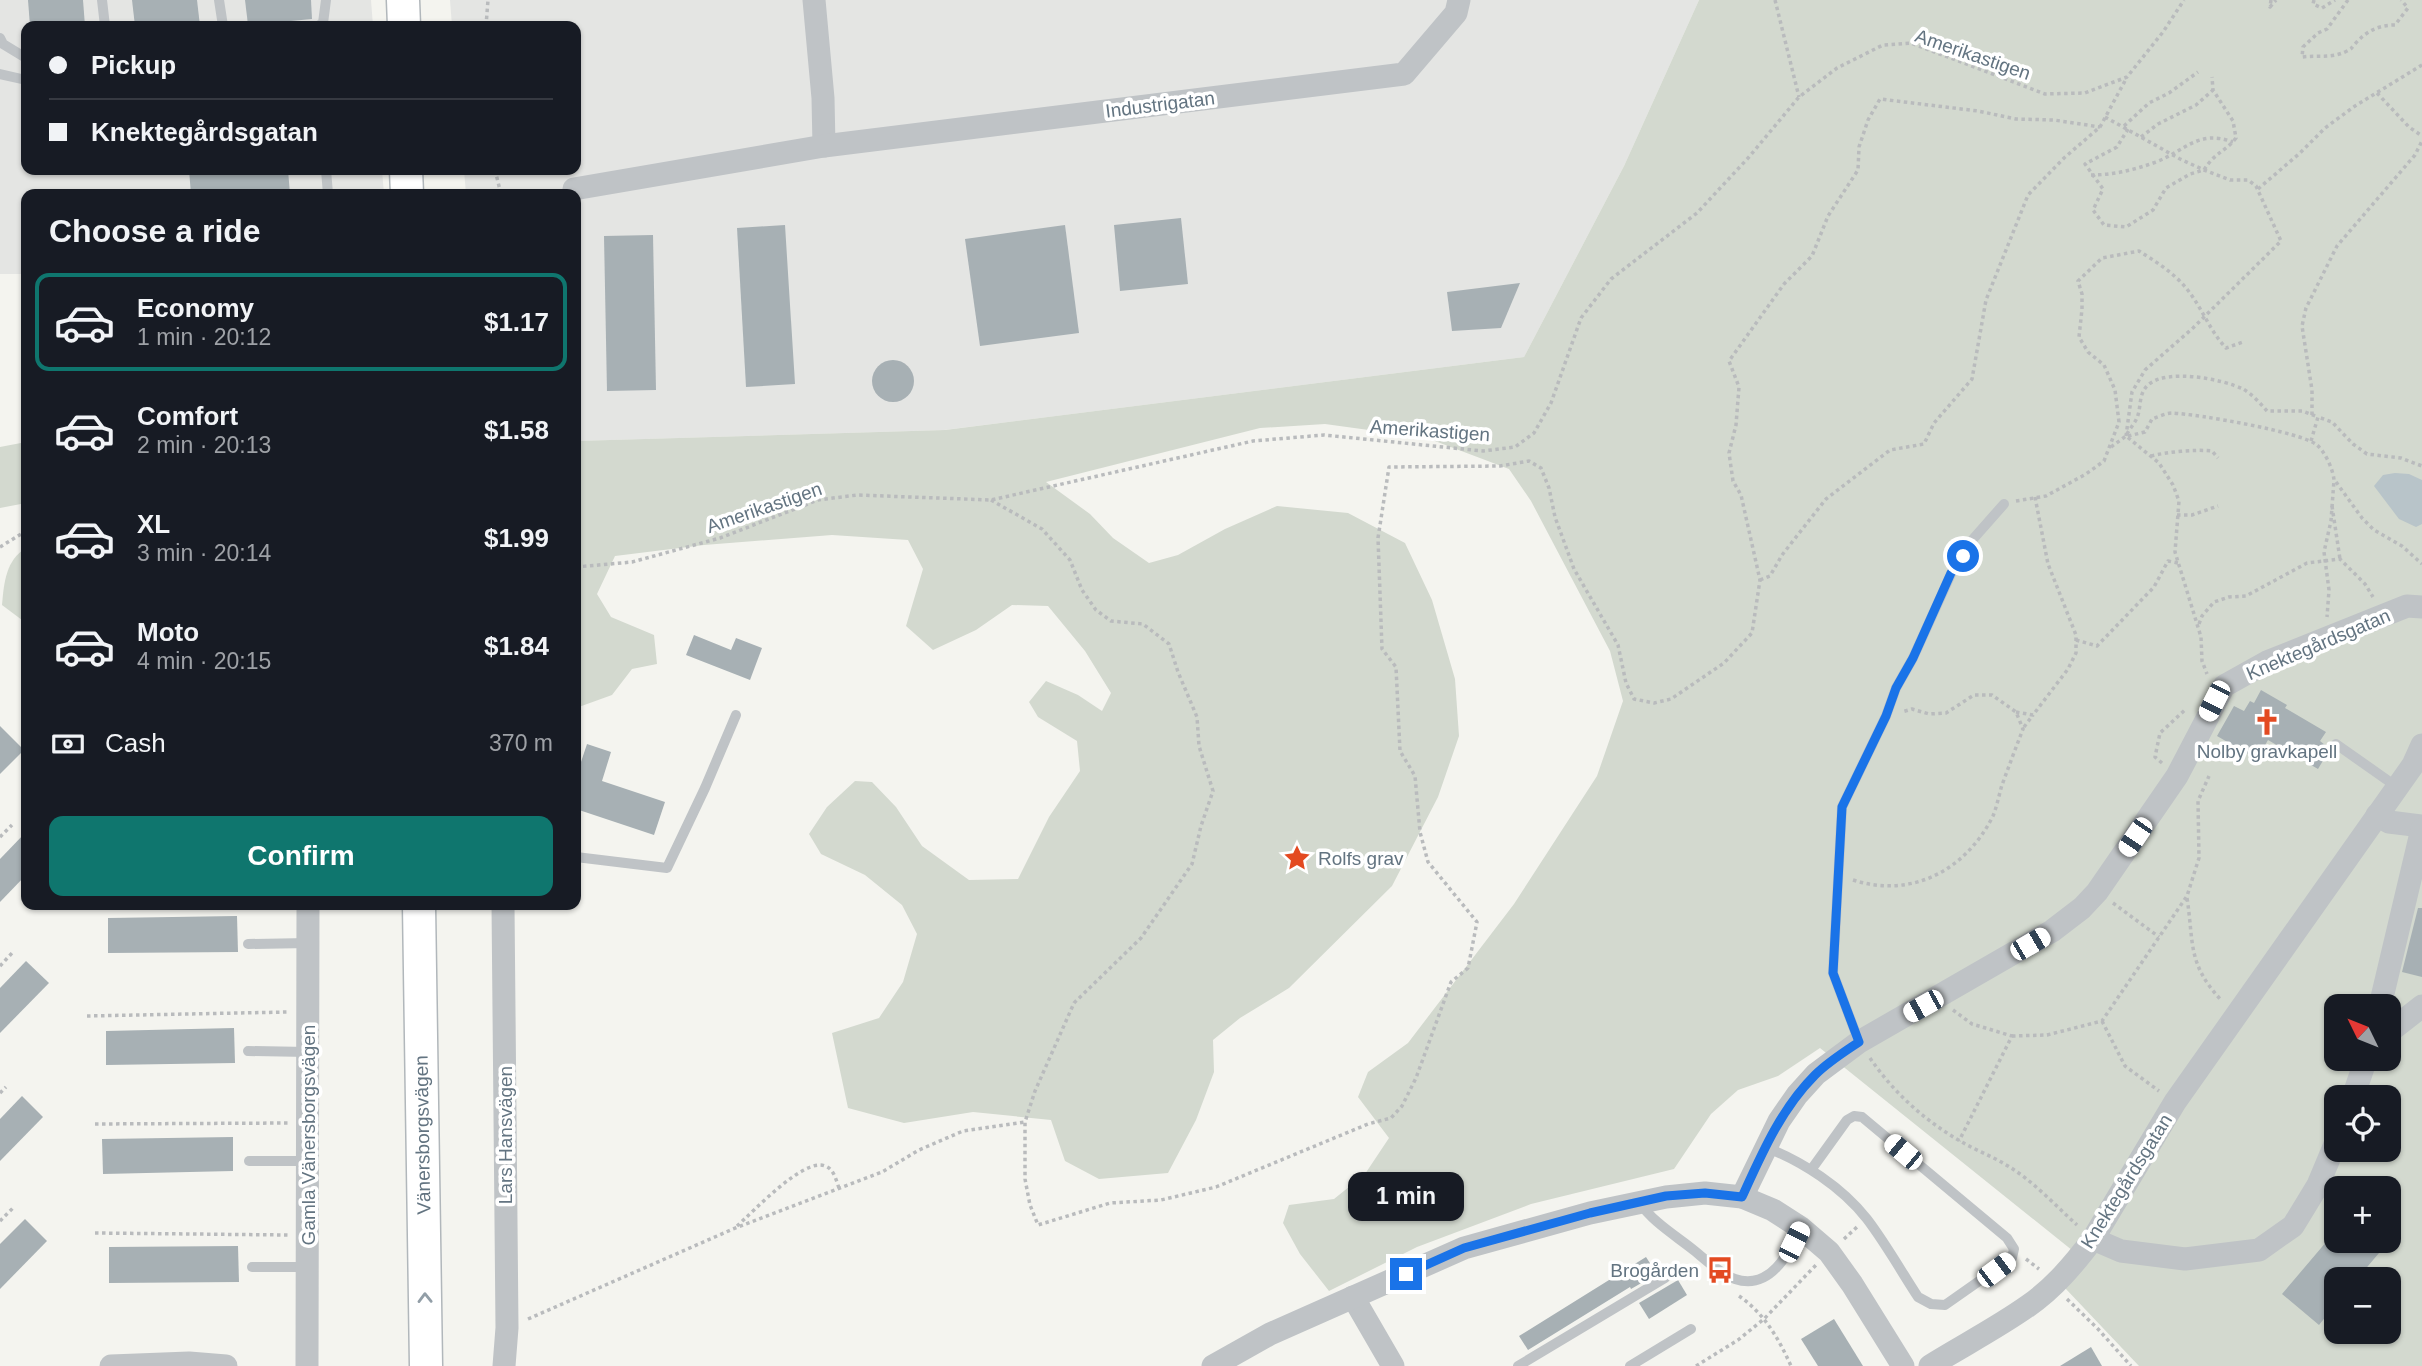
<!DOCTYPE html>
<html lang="en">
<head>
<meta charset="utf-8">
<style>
	:root { --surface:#171b24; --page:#20242c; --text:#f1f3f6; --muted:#9ea1a6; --line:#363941; --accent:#0f766e }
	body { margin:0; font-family:Helvetica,sans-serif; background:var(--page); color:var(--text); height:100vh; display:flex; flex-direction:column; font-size:26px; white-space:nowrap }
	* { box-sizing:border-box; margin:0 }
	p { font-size:23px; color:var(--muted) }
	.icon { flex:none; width:38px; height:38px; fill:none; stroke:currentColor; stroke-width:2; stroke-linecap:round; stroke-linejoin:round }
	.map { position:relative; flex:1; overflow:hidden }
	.drawer { position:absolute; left:21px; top:189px; width:560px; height:721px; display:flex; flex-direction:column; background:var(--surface); border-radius:14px; box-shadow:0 2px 5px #0004 }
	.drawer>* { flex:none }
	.guide { position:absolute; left:21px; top:21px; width:560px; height:154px; border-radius:14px; box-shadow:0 2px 5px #0004; display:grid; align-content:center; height:154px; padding:0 28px; background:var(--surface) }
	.needle { width:46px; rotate:313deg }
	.buttons { position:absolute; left:2324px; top:994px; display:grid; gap:14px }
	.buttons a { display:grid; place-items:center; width:77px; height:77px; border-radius:14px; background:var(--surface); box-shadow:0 2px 5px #0004; font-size:35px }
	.end { position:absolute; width:32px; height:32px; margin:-16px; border:9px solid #1a73e8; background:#fff; box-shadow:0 0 0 4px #fff }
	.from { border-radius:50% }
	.bubble { position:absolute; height:49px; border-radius:14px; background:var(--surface); box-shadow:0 2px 5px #0004; font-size:23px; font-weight:700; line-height:49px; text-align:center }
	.car { position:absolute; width:21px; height:42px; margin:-21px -10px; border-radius:9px; box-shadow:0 0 5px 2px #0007; background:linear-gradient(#fff 24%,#345 0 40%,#fff 0 76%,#345 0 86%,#fff 0) }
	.guide b { display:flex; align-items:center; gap:24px; height:66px; font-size:26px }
	.guide b+b { border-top:2px solid var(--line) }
	.guide i { width:18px; height:18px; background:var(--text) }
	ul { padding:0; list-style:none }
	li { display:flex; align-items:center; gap:21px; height:98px; margin:0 14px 10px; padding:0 14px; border:4px solid transparent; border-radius:14px }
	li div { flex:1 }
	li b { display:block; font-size:26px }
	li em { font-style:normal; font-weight:700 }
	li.current { border-color:var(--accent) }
	li>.icon { width:63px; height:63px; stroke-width:1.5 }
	h2 { padding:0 28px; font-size:32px; line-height:84px }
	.pay { display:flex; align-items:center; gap:18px; height:77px; padding:0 28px; font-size:26px }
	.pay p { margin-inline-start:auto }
	.primary-button { display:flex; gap:14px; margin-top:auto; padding:14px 28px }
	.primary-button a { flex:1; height:80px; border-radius:14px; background:var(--accent); color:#fff; font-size:28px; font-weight:700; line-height:80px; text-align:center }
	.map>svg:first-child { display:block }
	.built { fill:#e4e5e3 }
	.green { fill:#d3d9cf; fill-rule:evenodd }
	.water { fill:#b8c4c9 }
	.building { fill:#a7b0b4 }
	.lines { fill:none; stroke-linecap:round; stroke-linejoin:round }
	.secondary-casing { stroke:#b1b7bb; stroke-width:35 }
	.path { stroke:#b9bbbd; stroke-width:3.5; stroke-dasharray:3.5 3.5; stroke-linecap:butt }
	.service { stroke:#bfc3c6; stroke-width:10 }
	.minor { stroke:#bfc3c6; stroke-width:23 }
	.secondary { stroke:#fff; stroke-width:32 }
	.oneway { stroke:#929ea7 }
	.route { stroke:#1a73e8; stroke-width:9 }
	.labels { text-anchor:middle; stroke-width:7; stroke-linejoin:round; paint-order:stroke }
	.street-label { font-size:19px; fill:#637481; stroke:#fff }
	.poi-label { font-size:19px; fill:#637481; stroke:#fff }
</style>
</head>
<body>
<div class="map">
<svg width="2422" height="1366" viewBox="0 0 2422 1366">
	<rect width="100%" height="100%" fill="#f4f4ef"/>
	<g class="built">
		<path d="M0 0H371L373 26H26V170H382L384 194H26V274H0Z"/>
		<path d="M450 0H1699L1624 166 1524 357 944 430 576 441V194H466L464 170H576V26H452Z"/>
	</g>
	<g class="green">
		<path d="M1699 0H2422V1366H2139L2065 1288 2088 1263 1820 1048 1778 1076 1738 1090 1711 1114 1674 1169 1531 1204 1417 1247 1329 1291 1300 1254 1283 1223 1289 1205 1334 1199 1365 1174 1389 1138 1358 1097 1368 1072 1408 1043 1514 904 1597 776 1623 701 1610 651 1531 501 1509 469 1427 438 1325 424 1260 428 1046 482 1090 514 1113 538 1149 563 1178 555 1225 529 1277 506 1348 513 1405 543 1432 600 1455 679 1459 736 1438 797 1392 886 1289 988 1240 1018 1213 1040 1214 1072 1196 1120 1168 1173 1099 1179 1065 1161 1051 1120 973 1112 904 1123 848 1108 832 1033 879 1018 903 982 917 934 902 905 865 875 821 854 809 834 827 807 855 781 872 782 896 807 922 846 969 880 1018 879 1049 817 1080 771 1077 741 1038 717 1029 702 1046 681 1078 695 1102 711 1111 693 1085 651 1048 606 1012 605 976 630 933 650 906 626 923 569 908 540 832 535 704 545 615 556 597 594 611 617 654 635 657 664 632 669 612 695 576 708V441L945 430 1524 357 1624 166ZM2336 1006H2389V1059H2336ZM2336 1097H2389V1150H2336ZM2336 1188H2389V1241H2336ZM2336 1279H2389V1332H2336Z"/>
		<path d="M26 442V503L0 508V447Z"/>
		<path d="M26 548V623L2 605C4 582 6 560 26 548Z"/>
	</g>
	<path class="water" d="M2395 473 2409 474 2422 480V524L2416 527 2399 519 2374 486 2383 475Z"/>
	<g class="building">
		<path d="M28 0H83L85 26H30Z"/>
		<path d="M132 0H197L200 26H135Z"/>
		<path d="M245 0H311L312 19 248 25Z"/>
		<path d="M189 170H288L290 194H191Z"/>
		<path d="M1181 218 1188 284 1120 291 1114 225Z"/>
		<path d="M785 225 795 384 746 387 737 228Z"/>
		<path d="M1065 225 1079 333 980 346 965 239Z"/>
		<path d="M653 235 656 390 607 391 604 236Z"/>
		<path d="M1520 283 1501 328 1452 331 1447 292Z"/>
		<circle cx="893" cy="381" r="21"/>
		<path d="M694 635 731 650 736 638 762 648 750 680 686 655Z"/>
		<path d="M2261 690 2287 705 2285 708 2326 732 2320 741 2330 749 2318 769 2268 740 2257 759 2217 736 2234 706 2244 711 2250 701 2254 703Z"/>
		<path d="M0 726 24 750 0 774Z"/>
		<path d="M587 744 611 752 602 781 665 802 654 835 576 809V777Z"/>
		<path d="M26 832V875L0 902V859Z"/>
		<path d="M2418 908H2422V977L2402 972Z"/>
		<path d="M237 916 238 952 108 953V918Z"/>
		<path d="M26 961 49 983 0 1033V988Z"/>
		<path d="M234 1028 235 1063 106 1065V1031Z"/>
		<path d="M22 1096 43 1117 0 1161V1119Z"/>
		<path d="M233 1137V1171L103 1174 102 1139Z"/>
		<path d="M25 1219 47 1241 0 1289V1244Z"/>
		<path d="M2327 1241H2365L2379 1253 2357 1279H2336V1304L2319 1325 2282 1294Z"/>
		<path d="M238 1246 239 1282 109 1283V1247Z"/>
		<path d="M1646 1257 1657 1274 1631 1289 1630 1287 1528 1350 1519 1336Z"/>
		<path d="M1678 1280 1687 1295 1649 1319 1639 1303Z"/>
		<path d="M1834 1319 1863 1366H1818L1801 1339Z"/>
		<path d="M2091 1347 2102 1366H2060Z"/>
	</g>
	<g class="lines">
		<defs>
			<g id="secondary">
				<path d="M403 0 404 26"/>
				<path d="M406 170 407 194"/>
				<path d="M419 905 426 1366"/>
			</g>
		</defs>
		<use href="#secondary" class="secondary-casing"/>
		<g class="path">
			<path d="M1775 0 1799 97"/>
			<path d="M2271 0 2270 7 2276 0"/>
			<path d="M2314 0 2313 4 2322 8 2335 0"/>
			<path d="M2348 0 2327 29 2318 33 2303 47 2302 57C2318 55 2331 59 2347 51 2353 48 2350 49 2355 44 2366 31 2379 25 2395 25L2408 8 2401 0"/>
			<path d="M486 26 488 0"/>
			<path d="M2377 93 2409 127 2422 136"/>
			<path d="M2105 117 2180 159 2204 170 2230 180H2248L2256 186 2281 241 2193 328 2145 370 2132 392 2126 436"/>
			<path d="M2124 126 2149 103 2169 93 2198 72"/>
			<path d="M2128 129 2117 147 2085 164 2103 189 2093 210 2104 225 2126 227 2153 210 2166 188 2190 174 2204 170C2215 152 2224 153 2236 138L2233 121 2213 90 2212 77"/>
			<path d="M2141 137 2158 124 2196 105 2213 90"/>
			<path d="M495 170 501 194"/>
			<path d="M2091 175C2113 175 2134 170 2156 162 2185 151 2198 129 2233 142"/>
			<path d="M2258 189 2300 153 2325 128 2355 106 2422 65"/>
			<path d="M529 194 555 191"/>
			<path d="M2312 415V390L2302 326 2306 308 2337 246 2415 155 2422 141"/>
			<path d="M2127 434C2130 428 2136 422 2138 415 2141 405 2139 393 2148 385 2167 368 2222 379 2243 389 2252 394 2260 403 2267 411H2302L2318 417"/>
			<path d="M2128 436 2145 432 2152 419C2158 417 2166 413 2172 413 2196 414 2302 432 2317 445 2325 452 2333 469 2334 480L2331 521 2324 552 2329 590 2327 617"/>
			<path d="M2311 441 2318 417 2332 422 2353 444 2367 454 2401 458 2422 466"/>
			<path d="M2111 447 2126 436 2159 463 2173 485 2179 501 2175 552 2201 637 2202 661 2207 674"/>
			<path d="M2151 456C2167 452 2196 449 2212 451L2218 458"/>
			<path d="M2336 482 2362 518 2374 530 2402 546 2422 564"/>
			<path d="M991 500 1042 529 1070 560 1082 590 1096 610 1111 621 1143 624 1169 644 1178 672 1197 717 1199 746 1213 791 1201 826 1192 864 1141 938 1074 1003 1035 1091 1025 1122V1179L1030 1205 1038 1225 1110 1203 1161 1200 1216 1187 1368 1124 1391 1118 1402 1106 1416 1078 1451 982 1468 968 1477 922 1428 862 1420 832 1415 776 1400 751 1396 667 1382 649 1378 538 1389 467 1500 466 1529 461 1541 468 1549 488 1555 517 1574 569 1618 645 1626 683 1634 699 1654 703 1671 699 1724 663 1752 633 1760 580 1741 495 1733 481 1729 453 1736 425 1739 387 1729 361 1784 284 1812 256 1828 216 1858 170 1859 147 1868 120 1880 99 1978 111 2016 119 2054 120 2100 127"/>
			<path d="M2016 501 2046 496 2086 474 2104 461 2119 422 2115 390 2104 365 2088 352 2079 337 2082 309V294L2078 281 2102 258 2139 251C2155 261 2174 273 2186 288 2202 307 2209 330 2226 348L2243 342"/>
			<path d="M2332 506 2340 559"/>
			<path d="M2177 515H2192L2218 506"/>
			<path d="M0 547 26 531"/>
			<path d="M576 567 632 562 720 538 818 500 857 495 991 500 1253 441 1324 435 1483 451 1515 447 1534 433 1551 403 1581 318 1611 279 1697 213 1749 157 1799 97 1837 68 1883 45 1911 43 2045 94 2085 93 2127 77 2163 32 2184 0"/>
			<path d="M1760 580 1770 576 1782 555 1826 499 1890 450 1924 444 1934 423 1972 379 1986 300 2028 195 2064 158 2100 127 2126 79"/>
			<path d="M2199 624 2202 616 2214 602 2229 597 2246 596 2307 563 2340 559 2365 584 2373 597"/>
			<path d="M2076 640 2097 646 2154 587 2168 561 2178 563"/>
			<path d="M2016 712 2033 715 2068 669 2076 653V635L2048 564 2035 497"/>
			<path d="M2024 727 2033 715"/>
			<path d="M2162 763 2155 757 2160 733 2186 709"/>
			<path d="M0 837 12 825"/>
			<path d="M1853 880C1912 899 1966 870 1993 816 1997 806 1999 795 2002 785 2009 766 2016 747 2023 729L2016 712 1992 695H1974L1946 713 1929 714 1912 709 1902 712"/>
			<path d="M2187 898C2194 943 2187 963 2221 1000"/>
			<path d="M2113 903 2159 937"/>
			<path d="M83 906 141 905"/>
			<path d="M0 966 13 952"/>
			<path d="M1953 1010 1972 1024 2012 1036 1959 1141"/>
			<path d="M87 1016 288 1012"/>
			<path d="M2102 1021 2125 1066 2159 1091"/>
			<path d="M2012 1036 2047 1035 2102 1021 2187 896 2199 858 2198 801 2209 776"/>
			<path d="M1870 1058C1893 1092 1924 1120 1960 1141 1975 1150 1992 1156 2008 1166 2033 1181 2055 1205 2077 1225"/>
			<path d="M0 1093 6 1087"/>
			<path d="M95 1124 288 1123"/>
			<path d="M0 1221 13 1208"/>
			<path d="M737 1226C753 1212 804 1157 825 1166 834 1169 836 1180 839 1188"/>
			<path d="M95 1233 288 1235"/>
			<path d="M1844 1239 1857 1227"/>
			<path d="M2026 1259 2039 1269"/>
			<path d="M1739 1296C1764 1313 1779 1339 1791 1366"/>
			<path d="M2067 1299 2098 1329 2131 1366"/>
			<path d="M528 1319 733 1229 882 1172 919 1150 963 1131 1025 1122"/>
			<path d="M1696 1366 1738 1340 1764 1319 1816 1265"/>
		</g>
		<g class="service">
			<path d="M102 0 105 26"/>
			<path d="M219 0 223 26"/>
			<path d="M318 26 323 23 326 0"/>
			<path d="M0 38 3 44 26 58"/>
			<path d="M0 74 26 80"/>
			<path d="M326 170 328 194"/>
			<path d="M2336 744 2397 787"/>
			<path d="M576 857 667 868 705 788 736 715"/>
			<path d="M248 944 308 943"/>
			<path d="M1859 1042 1833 973 1842 807 1886 716 1896 688 1913 658 1951 574 1974 538 2004 504"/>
			<path d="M248 1051 308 1052"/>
			<path d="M1765 1147C1802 1161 1842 1187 1867 1219 1886 1244 1901 1271 1918 1297L1931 1304 1945 1305 2012 1258 2014 1249 2007 1238 1862 1117 1854 1116 1847 1120 1811 1170"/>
			<path d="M249 1161H307"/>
			<path d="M1639 1202C1652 1221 1673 1234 1691 1248 1704 1258 1720 1274 1735 1279 1770 1291 1789 1253 1801 1228"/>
			<path d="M252 1267H307"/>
			<path d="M1518 1366 1665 1278"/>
			<path d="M1630 1366 1691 1329"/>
		</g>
		<g class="minor">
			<path d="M814 0 823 98 824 146"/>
			<path d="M574 189 824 146 1404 74 1456 13 1459 0"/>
			<path d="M2377 815 2389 822 2422 826"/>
			<path d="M503 905 507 1328 504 1366"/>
			<path d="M2380 1006 2422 829"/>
			<path d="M2389 1032 2422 1006"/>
			<path d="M2353 1097 2366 1059"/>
			<path d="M1742 1197 1779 1121 1797 1095 1816 1074 1859 1042 2052 931 2082 908 2097 892 2177 776 2224 686 2267 662 2407 606 2422 607"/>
			<path d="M2093 1239 2121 1251 2185 1259 2259 1250 2293 1226 2318 1185 2336 1142"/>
			<path d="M1353 1297 1393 1366"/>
			<path d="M111 1366 189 1363 226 1366"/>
			<path d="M307 1366 308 905"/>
			<path d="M1213 1366 1270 1334 1464 1248 1590 1213 1666 1197 1705 1193 1742 1197 1773 1210 1801 1228 1829 1252 1852 1284 1903 1366"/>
			<path d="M1930 1366C1962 1346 1997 1328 2028 1306 2054 1288 2074 1264 2093 1239L2175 1102 2413 765 2422 745"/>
		</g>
		<use href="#secondary" class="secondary"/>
	</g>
	<defs><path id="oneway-chevron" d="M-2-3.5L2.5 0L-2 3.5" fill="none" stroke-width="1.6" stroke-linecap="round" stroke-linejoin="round" transform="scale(1.75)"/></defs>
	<use class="oneway" href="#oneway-chevron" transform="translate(425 1298) rotate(-91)"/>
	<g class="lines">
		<path class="route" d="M1406 1274 1464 1248 1590 1213 1666 1196 1705 1193 1742 1197C1762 1153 1781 1109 1815 1075 1828 1062 1844 1052 1859 1042L1833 973 1842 807 1886 716 1896 688 1913 658 1951 573 1963 556"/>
	</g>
	<defs>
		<symbol id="church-bare" viewBox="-9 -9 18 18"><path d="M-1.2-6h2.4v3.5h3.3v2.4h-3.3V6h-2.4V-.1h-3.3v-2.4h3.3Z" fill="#e34a21" stroke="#fff" stroke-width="2.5" paint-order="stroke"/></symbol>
		<symbol id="sight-bare" viewBox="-9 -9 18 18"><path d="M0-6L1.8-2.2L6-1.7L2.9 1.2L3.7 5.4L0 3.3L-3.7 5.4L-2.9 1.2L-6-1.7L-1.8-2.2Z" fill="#e34a21" stroke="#fff" stroke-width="2.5" paint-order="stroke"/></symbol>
		<symbol id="bus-bare" viewBox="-9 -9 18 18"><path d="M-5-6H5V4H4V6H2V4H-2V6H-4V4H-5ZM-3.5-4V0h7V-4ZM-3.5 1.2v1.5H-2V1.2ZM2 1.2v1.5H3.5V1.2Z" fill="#e34a21" stroke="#fff" stroke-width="2.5" paint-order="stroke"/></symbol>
	</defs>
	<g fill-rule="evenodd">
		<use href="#church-bare" x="2248" y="703" width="38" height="38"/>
		<use href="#sight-bare" x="1278" y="839" width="38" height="38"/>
		<use href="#bus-bare" x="1701" y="1251" width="38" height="38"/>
	</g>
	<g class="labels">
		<g class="street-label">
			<text transform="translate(1973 54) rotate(19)" y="7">Amerikastigen</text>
			<text transform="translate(1160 104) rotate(-7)" y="7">Industrigatan</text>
			<text transform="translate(1430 430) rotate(4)" y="7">Amerikastigen</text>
			<text transform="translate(764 507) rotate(-19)" y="7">Amerikastigen</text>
			<text transform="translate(2318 644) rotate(-23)" y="7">Knektegårdsgatan</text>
			<text transform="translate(308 1135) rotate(-90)" y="7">Gamla Vänersborgsvägen</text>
			<text transform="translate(422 1135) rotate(-91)" y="7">Vänersborgsvägen</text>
			<text transform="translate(505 1135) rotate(-90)" y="7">Lars Hansvägen</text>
			<text transform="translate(2126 1181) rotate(-58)" y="7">Knektegårdsgatan</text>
		</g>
		<g class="poi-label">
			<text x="2267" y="758">Nolby gravkapell</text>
			<text x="1318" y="865" text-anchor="start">Rolfs grav</text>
			<text x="1699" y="1277" text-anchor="end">Brogården</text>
		</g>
	</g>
</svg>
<div class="buttons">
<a><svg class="needle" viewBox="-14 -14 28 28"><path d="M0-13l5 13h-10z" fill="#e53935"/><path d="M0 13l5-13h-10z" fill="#9ea1a6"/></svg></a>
<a><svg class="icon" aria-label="locate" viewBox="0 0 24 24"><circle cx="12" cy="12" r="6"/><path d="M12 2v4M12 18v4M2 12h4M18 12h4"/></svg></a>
<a>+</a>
<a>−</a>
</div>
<i class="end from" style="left:1963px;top:556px"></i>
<i class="end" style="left:1406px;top:1274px"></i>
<div class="bubble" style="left:1348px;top:1172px;width:116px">1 min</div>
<i class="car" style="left:2214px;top:701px;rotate:207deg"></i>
<i class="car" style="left:2135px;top:837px;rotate:214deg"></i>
<i class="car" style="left:2030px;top:944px;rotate:60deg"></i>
<i class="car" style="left:1923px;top:1006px;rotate:241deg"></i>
<i class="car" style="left:1903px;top:1152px;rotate:310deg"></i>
<i class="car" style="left:1794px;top:1242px;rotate:26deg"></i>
<i class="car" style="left:1996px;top:1270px;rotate:53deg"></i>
<div class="guide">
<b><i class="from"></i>Pickup</b>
<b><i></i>Knektegårdsgatan</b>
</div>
<section class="drawer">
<h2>Choose a ride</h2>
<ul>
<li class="current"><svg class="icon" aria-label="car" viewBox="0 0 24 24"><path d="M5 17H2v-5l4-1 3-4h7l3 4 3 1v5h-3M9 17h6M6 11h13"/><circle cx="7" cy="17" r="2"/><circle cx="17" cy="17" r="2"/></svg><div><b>Economy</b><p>1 min · 20:12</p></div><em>$1.17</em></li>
<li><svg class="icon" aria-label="car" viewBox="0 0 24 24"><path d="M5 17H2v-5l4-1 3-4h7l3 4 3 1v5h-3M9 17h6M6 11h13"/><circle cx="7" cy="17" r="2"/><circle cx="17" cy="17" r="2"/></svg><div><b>Comfort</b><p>2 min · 20:13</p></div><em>$1.58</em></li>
<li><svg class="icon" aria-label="car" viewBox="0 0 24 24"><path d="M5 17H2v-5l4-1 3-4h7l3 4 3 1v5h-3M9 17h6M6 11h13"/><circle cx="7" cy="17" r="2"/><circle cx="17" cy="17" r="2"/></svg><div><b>XL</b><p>3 min · 20:14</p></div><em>$1.99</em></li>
<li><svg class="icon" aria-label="car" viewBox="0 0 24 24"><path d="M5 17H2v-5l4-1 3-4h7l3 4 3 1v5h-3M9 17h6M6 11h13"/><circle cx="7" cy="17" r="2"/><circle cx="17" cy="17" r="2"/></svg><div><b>Moto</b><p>4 min · 20:15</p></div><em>$1.84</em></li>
</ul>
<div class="pay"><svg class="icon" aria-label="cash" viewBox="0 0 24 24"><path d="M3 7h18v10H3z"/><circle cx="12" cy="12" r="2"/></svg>Cash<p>370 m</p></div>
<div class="primary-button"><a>Confirm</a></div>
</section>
</div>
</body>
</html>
